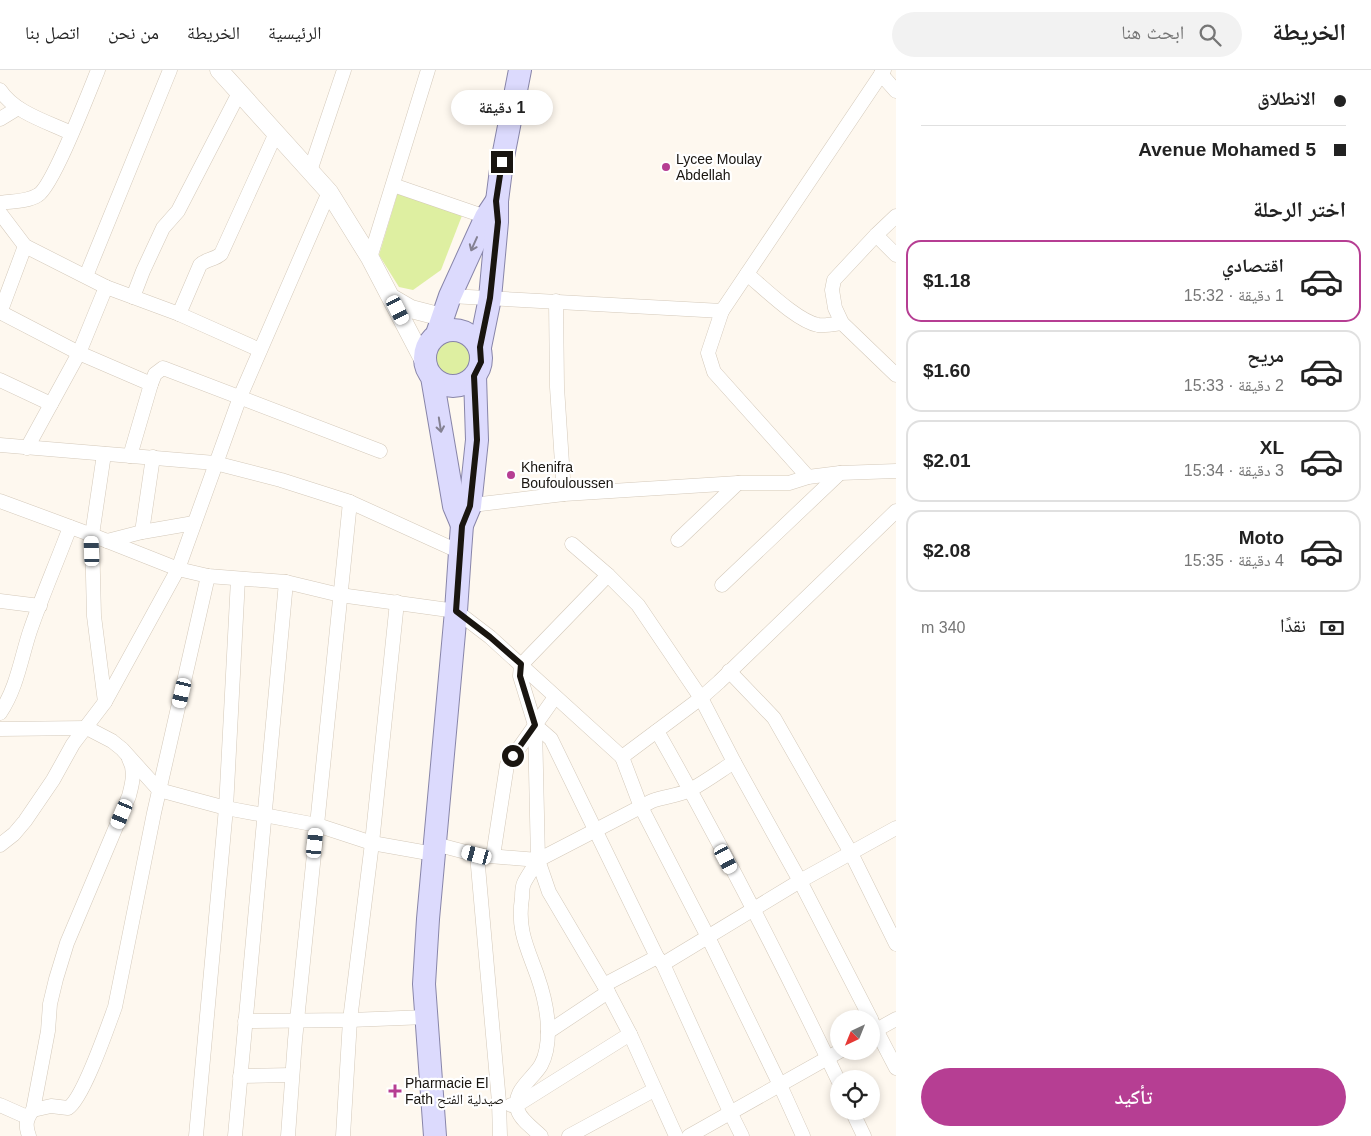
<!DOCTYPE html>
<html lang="ar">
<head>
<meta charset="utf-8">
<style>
	:root { --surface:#fff; --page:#f2f2f2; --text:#222; --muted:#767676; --line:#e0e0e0; --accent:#b63e93 }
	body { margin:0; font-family:Helvetica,"Noto Naskh Arabic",sans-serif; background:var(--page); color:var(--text); direction:rtl; height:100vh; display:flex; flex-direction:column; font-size:19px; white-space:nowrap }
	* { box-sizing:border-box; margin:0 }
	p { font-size:16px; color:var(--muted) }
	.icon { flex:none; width:28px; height:28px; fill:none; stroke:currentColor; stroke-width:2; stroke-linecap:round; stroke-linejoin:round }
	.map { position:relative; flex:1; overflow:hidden; direction:ltr }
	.sheet { display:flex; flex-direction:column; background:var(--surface); width:475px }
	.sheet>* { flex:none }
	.top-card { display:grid; align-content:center; height:110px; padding:0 25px; background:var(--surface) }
	.needle { width:32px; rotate:223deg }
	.buttons { position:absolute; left:830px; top:940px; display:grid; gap:10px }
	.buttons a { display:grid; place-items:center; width:50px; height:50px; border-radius:50%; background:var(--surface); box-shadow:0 2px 8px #0003; font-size:25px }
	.end { position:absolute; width:22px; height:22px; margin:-11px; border:6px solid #191510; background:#fff; box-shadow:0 0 0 2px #fff }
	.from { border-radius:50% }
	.bubble { position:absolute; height:35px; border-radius:18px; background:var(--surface); box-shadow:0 2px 8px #0003; font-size:16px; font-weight:600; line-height:35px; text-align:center; direction:rtl }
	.car { position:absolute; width:15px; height:30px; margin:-15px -8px; border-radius:6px; box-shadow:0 0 4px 1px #0007; background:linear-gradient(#fff 24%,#345 0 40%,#fff 0 76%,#345 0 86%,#fff 0) }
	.top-card b { display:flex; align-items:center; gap:18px; height:48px; font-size:19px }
	.top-card b+b { border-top:1px solid var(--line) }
	.top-card i { width:12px; height:12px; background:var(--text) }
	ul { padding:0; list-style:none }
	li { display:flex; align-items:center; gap:15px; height:82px; margin:0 10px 8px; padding:0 15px; border:2px solid var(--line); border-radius:15px }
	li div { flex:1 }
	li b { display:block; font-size:19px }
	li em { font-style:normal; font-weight:600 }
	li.active { border-color:var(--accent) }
	li>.icon { width:45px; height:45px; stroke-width:1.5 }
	h2 { padding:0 25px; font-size:22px; line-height:60px }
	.pay { display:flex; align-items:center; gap:12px; height:55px; padding:0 25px; font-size:19px }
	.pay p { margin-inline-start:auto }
	.button { display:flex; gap:10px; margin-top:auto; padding:10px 25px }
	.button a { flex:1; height:58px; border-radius:30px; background:var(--accent); color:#fff; font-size:20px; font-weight:600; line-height:58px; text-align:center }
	header { display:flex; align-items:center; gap:30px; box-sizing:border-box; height:70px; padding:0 25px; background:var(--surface); border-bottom:1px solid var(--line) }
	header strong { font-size:24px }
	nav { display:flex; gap:28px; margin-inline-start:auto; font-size:18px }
	.search { width:350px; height:45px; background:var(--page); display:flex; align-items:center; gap:12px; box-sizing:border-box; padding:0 18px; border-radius:28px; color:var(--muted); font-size:19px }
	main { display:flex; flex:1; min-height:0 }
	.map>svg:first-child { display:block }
	.green { fill:#deefa1 }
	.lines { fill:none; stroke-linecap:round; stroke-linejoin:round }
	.minor-casing { stroke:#d4c9ba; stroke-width:15 }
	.tertiary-casing { stroke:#d4c9ba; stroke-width:19 }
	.primary-casing { stroke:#8885a9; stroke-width:24 }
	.minor { stroke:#fff; stroke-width:14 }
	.tertiary { stroke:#fff; stroke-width:18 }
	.primary { stroke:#dcdafd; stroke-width:22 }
	.oneway { stroke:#848192 }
	.route { stroke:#191510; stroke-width:6 }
	.poi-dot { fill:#b63e93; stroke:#fff; stroke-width:2 }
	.labels { text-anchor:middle; stroke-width:4.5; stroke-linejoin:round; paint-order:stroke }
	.poi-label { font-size:14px; fill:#191510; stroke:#fff; text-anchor:start }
</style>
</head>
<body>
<header>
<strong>الخريطة</strong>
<div class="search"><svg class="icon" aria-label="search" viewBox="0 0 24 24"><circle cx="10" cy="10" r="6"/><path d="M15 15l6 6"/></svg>ابحث هنا</div>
<nav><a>الرئيسية</a><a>الخريطة</a><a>من نحن</a><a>اتصل بنا</a></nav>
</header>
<main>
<section class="sheet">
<div class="top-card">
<b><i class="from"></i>الانطلاق</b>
<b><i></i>Avenue Mohamed 5</b>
</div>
<h2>اختر الرحلة</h2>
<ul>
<li class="active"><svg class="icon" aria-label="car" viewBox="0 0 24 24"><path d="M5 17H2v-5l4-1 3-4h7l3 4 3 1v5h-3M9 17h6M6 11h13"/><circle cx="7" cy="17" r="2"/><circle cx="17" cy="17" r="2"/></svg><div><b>اقتصادي</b><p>1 دقيقة · 15:32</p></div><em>$1.18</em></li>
<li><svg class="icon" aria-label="car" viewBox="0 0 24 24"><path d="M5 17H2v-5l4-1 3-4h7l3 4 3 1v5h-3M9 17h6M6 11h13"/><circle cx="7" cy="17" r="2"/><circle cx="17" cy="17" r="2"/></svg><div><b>مريح</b><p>2 دقيقة · 15:33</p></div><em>$1.60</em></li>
<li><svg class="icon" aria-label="car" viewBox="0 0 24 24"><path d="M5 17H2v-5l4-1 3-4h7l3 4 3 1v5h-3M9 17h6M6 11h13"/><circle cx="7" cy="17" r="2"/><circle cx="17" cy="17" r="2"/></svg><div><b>XL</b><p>3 دقيقة · 15:34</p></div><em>$2.01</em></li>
<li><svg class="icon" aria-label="car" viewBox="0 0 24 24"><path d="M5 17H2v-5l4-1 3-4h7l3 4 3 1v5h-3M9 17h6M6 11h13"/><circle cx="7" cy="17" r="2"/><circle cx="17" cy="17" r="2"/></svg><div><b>Moto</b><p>4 دقيقة · 15:35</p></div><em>$2.08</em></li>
</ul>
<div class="pay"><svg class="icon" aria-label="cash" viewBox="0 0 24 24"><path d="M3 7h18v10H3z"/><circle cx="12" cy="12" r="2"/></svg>نقدًا<p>340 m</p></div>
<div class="button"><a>تأكيد</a></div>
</section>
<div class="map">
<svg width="896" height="1066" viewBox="0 0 896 1066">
	<rect width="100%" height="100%" fill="#fef8ef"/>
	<g class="green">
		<path d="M398 122 463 143 441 200 413 220 399 217 379 185Z"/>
		<circle cx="453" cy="288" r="20"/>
	</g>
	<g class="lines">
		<defs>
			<g id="minor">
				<path d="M881 4 896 21"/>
				<path d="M0 20C15 43 48 52 71 63"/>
				<path d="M0 49 18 38"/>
				<path d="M310 101 344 0"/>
				<path d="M393 115 492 149"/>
				<path d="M0 133C12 131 27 132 38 125 53 116 89 22 98 0"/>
				<path d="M0 143 25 176 106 217 179 244 260 280"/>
				<path d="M896 146 876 165 834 210 832 220 835 238 842 253 896 305"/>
				<path d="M876 165 896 185"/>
				<path d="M370 188 428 0"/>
				<path d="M747 204C764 218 797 251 818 255 826 256 835 254 842 253"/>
				<path d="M86 206 170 0"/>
				<path d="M450 226 722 241 884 0"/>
				<path d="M133 227 143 201 163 158 178 141 239 23"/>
				<path d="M556 231 557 317 564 424"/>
				<path d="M722 241 708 283 714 302 808 407"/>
				<path d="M0 242 79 283 151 314"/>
				<path d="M0 243 25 176"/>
				<path d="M179 244 200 195C206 189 214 190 221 184L276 63"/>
				<path d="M0 310 51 334"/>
				<path d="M0 375 215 393 281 410 350 432 460 482"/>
				<path d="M27 378 79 283 106 217"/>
				<path d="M104 384 92 465 94 546 105 632"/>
				<path d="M130 386 151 314 155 304 163 298 380 381"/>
				<path d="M0 431 92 465 178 499 208 506 286 512 340 525 456 541 490 567 622 687 701 628 719 612 896 441"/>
				<path d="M464 436 564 424 738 413H789L808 407 840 403 896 401"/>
				<path d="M142 462 153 387"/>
				<path d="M678 470 738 413"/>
				<path d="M107 471 142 462 194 453"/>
				<path d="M572 474 608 505 638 535 701 628 734 692 800 811 871 949"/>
				<path d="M608 505 521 595 520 606 535 655 538 790 549 822 608 922 630 964 676 1066"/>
				<path d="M722 515 840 403"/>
				<path d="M0 531 40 536"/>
				<path d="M729 601 774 648 851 783 896 874"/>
				<path d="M0 643C17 618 21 588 30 561 42 526 57 492 70 457"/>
				<path d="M535 655 551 669 657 887 663 894 730 1042 742 1066"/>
				<path d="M0 659 87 658 112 671 122 679 159 720 226 738 317 755 372 773 434 784"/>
				<path d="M657 661C722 775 782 893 839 1012"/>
				<path d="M622 687 641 737 708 867 780 1015 803 1066"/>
				<path d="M435 774 477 785 538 790 652 731C665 726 678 726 690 720 705 712 720 701 734 692"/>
				<path d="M0 775 14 764 25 751 53 710 73 674 105 632 178 499 240 327 329 122"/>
				<path d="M477 785 499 1032 500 1066"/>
				<path d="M493 786 507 695 555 627"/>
				<path d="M538 790C534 797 528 805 524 813 522 817 522 823 522 828 517 859 527 877 537 905 543 922 548 943 548 961 548 972 546 986 541 995 533 1009 511 1021 518 1041 521 1050 534 1059 541 1066"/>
				<path d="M663 894 800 811 896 758"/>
				<path d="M604 915 657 887"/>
				<path d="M871 950 896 998"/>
				<path d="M245 951 350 950 427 947"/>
				<path d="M548 962 608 922"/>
				<path d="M871 963 896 949"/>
				<path d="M240 1006 292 1005"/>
				<path d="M0 1035 27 1047"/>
				<path d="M511 1035H517L630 964"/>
				<path d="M33 1040 48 961 50 934 56 909 67 873 129 726C132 714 136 701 129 689"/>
				<path d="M852 1041 864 1066"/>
				<path d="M29 1066C25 1055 26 1049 33 1040L51 1036 68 1038C83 1029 108 956 115 937L154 743 208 506"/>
				<path d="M196 1066 226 738 238 509"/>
				<path d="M235 1066 286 512"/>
				<path d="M288 1066 295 970 350 432"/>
				<path d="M343 1066 350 950 372 773 397 532"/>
				<path d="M569 1066 654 1020"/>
				<path d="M689 1066 840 981"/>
			</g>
			<g id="tertiary">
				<path d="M219 0 329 122 370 188 425 293"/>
				<path d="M392 228 411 239 442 247"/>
			</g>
			<g id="primary">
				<circle cx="453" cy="288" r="28"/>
				<path d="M437 264 450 226 486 147 496 132"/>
				<path d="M480 277 490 228 497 152V131L502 92 520 0"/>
				<path d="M432 307 454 436 462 455"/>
				<path d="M435 1066 424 914 428 849 456 541 460 482 462 455 470 436 477 370 475 306"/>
			</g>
		</defs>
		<use href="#minor" class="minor-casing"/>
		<use href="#tertiary" class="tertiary-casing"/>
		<use href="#primary" class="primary-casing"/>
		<use href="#minor" class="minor"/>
		<use href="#tertiary" class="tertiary"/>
		<use href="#primary" class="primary"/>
	</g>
	<defs><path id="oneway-shaft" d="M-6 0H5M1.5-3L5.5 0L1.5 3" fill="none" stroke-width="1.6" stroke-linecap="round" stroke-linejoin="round" transform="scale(1.25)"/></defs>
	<g class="oneway">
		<use href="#oneway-shaft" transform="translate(474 174) rotate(114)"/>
		<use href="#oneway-shaft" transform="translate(440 355) rotate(81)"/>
	</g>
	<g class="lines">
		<path class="route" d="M502 92 496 131 498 152 490 228 480 277 481 292 474 306 477 370 470 436 462 456 456 541 490 567 521 594 520 606 535 655 513 686"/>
	</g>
	<g class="poi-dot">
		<circle cx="666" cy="97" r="5"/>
		<circle cx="511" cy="405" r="5"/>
		<path d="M392.5 1013.5h5v5h5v5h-5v5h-5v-5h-5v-5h5z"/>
	</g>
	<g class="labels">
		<g class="poi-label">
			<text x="676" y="94">Lycee Moulay<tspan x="676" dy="16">Abdellah</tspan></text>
			<text x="521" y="402">Khenifra<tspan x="521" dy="16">Boufouloussen</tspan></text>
			<text x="405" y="1018">Pharmacie El<tspan x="405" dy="16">Fath صيدلية الفتح</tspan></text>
		</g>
	</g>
</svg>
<div class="buttons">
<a><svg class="needle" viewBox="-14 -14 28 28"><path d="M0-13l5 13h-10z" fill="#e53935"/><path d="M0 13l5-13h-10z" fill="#767676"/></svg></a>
<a><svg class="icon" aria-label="locate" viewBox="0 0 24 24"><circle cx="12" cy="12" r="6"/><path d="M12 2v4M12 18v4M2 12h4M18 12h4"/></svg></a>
</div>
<i class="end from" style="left:513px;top:686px"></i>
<i class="end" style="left:502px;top:92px"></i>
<div class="bubble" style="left:451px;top:20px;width:102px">1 دقيقة</div>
<i class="car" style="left:398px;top:240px;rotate:153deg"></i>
<i class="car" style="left:92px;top:481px;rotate:358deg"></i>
<i class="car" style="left:182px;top:623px;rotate:193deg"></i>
<i class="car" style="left:122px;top:744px;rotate:203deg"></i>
<i class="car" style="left:315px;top:773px;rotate:6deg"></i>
<i class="car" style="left:477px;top:785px;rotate:285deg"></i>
<i class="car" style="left:726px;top:789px;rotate:152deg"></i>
</div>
</main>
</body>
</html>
